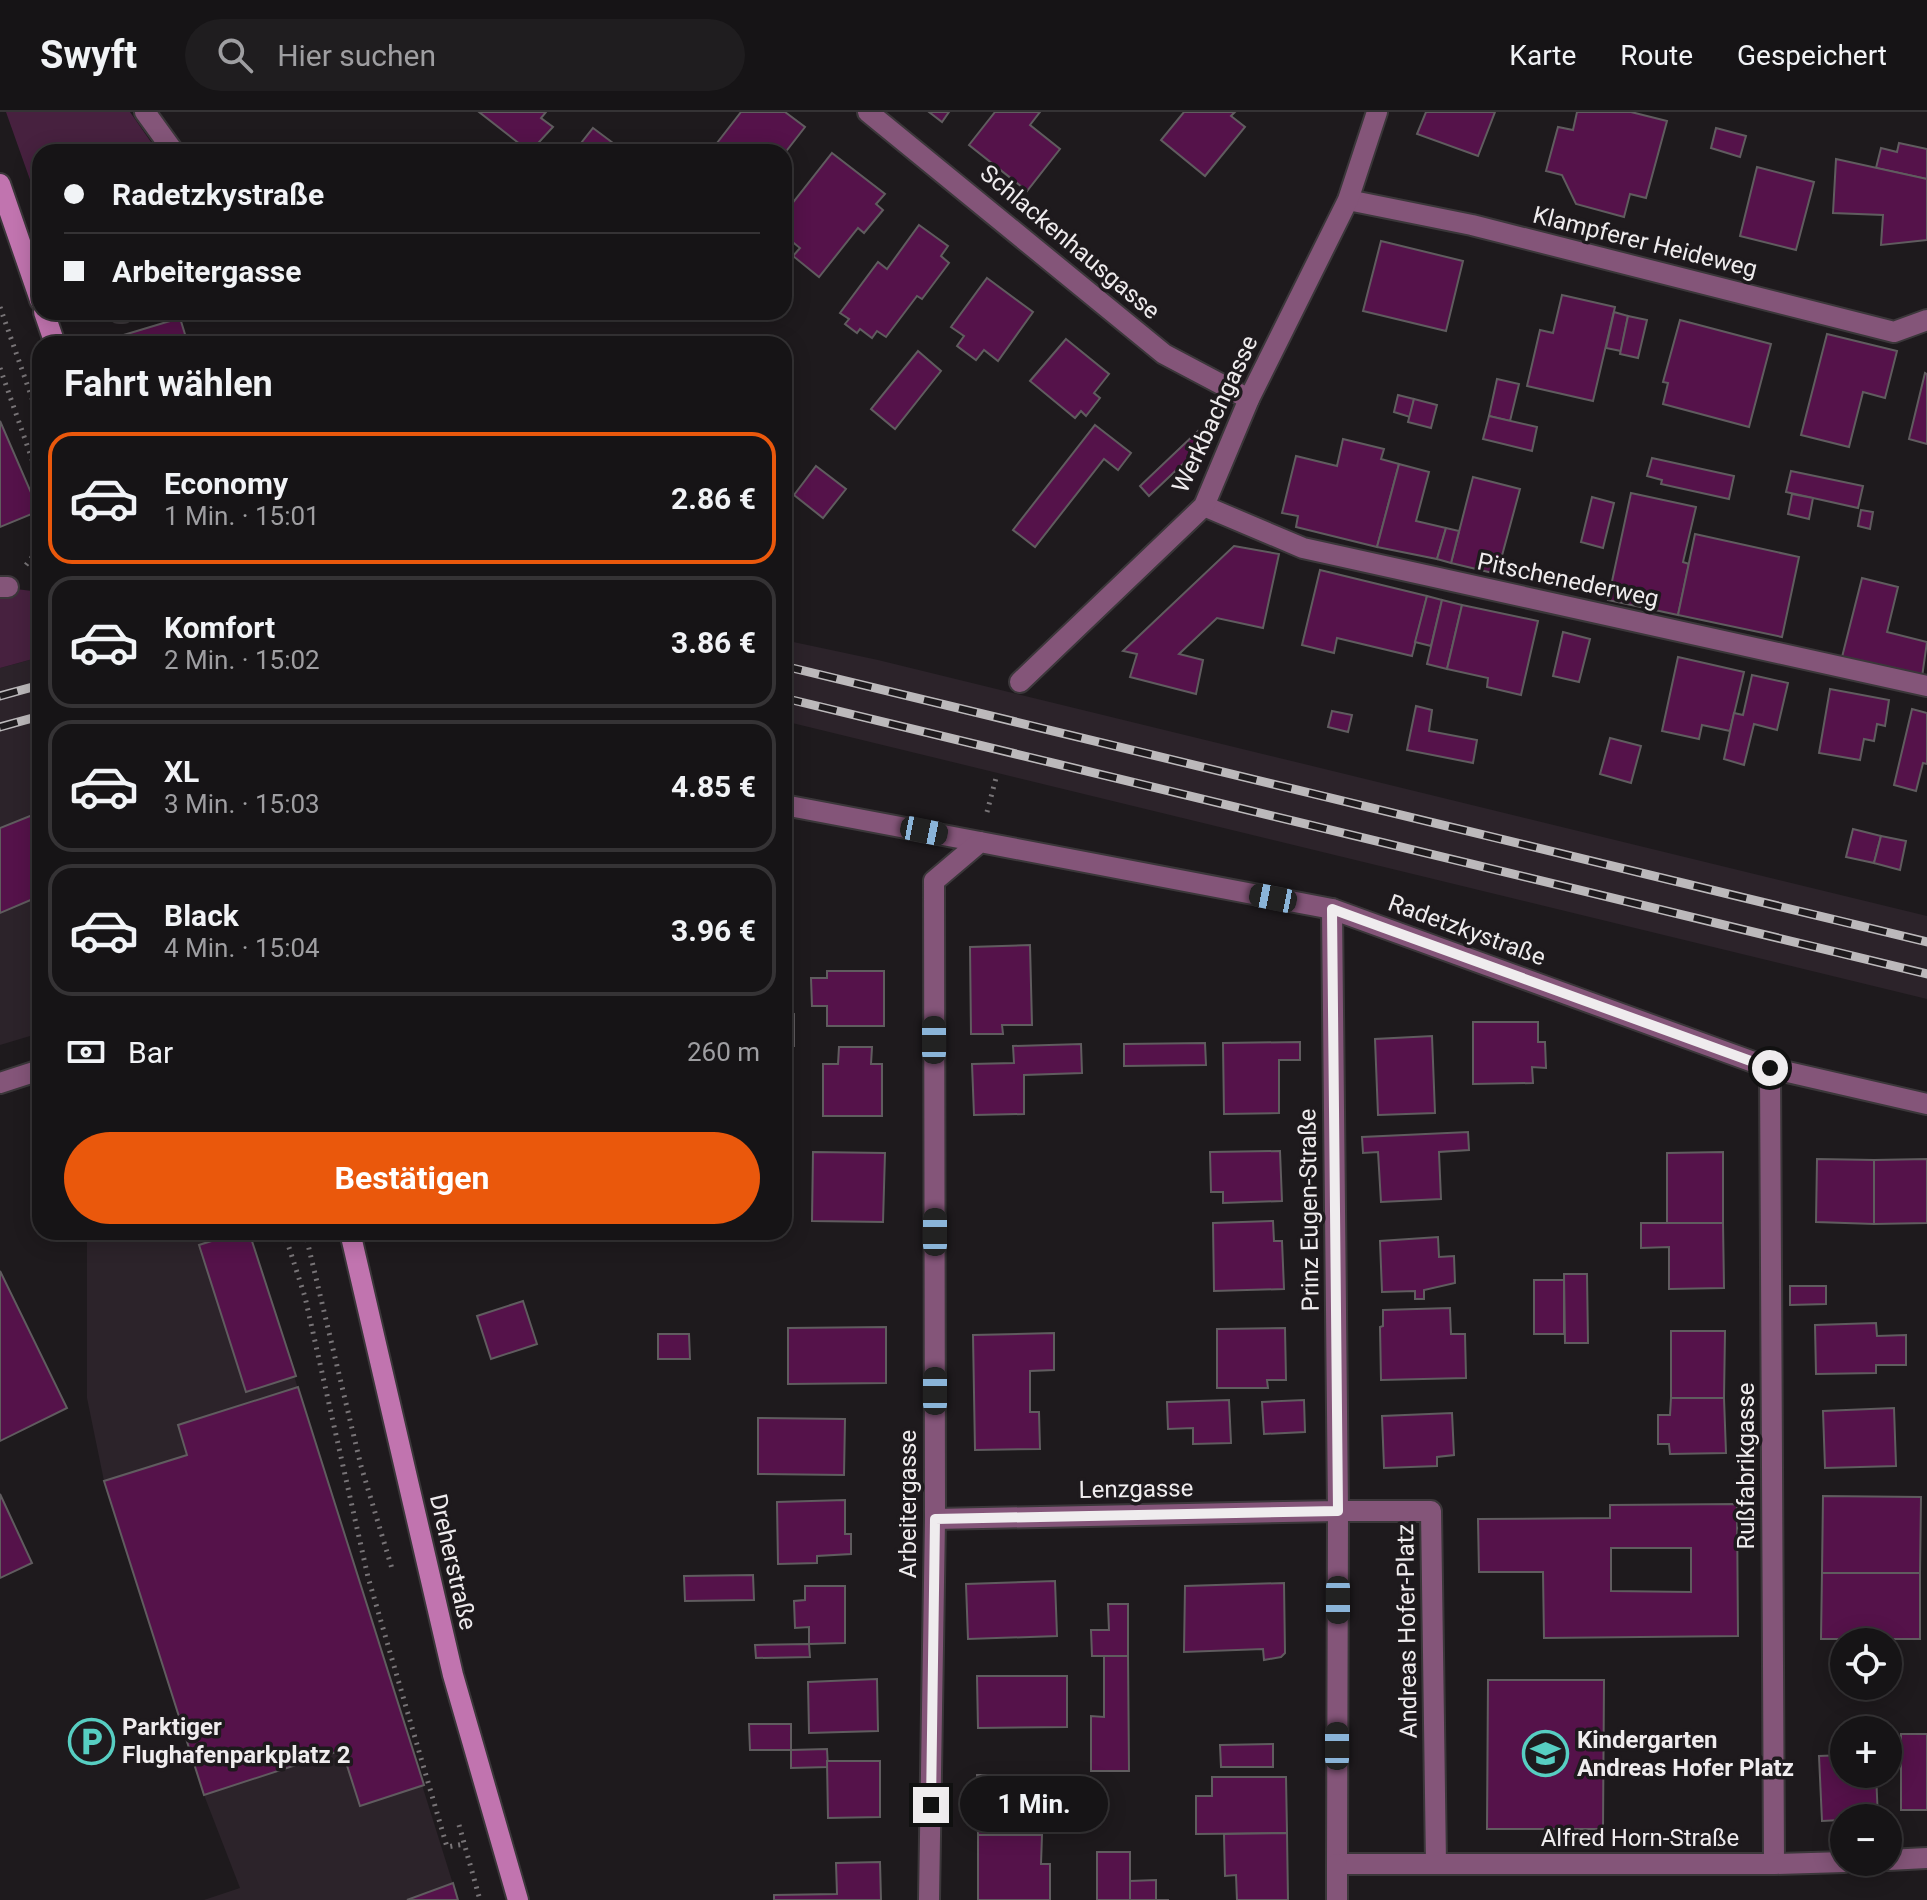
<!DOCTYPE html>
<html lang="de">
<head>
<meta charset="utf-8">
<style>
	:root { --surface:#161416; --page:#1f1d1f; --text:#f1f3f6; --muted:#9e9ea1; --line:#353335; --accent:#ea580c }
	body { margin:0; font-family:Roboto,sans-serif; background:var(--page); color:var(--text); height:100vh; display:flex; flex-direction:column; font-size:30px; white-space:nowrap }
	* { box-sizing:border-box; margin:0 }
	p { font-size:26px; color:var(--muted) }
	.icon { flex:none; width:44px; height:44px; fill:none; stroke:currentColor; stroke-width:2; stroke-linecap:round; stroke-linejoin:round }
	.map { position:relative; flex:1; overflow:hidden }
	.drawer { position:absolute; left:32px; top:224px; width:760px; height:904px; display:flex; flex-direction:column; background:var(--surface); border-radius:24px; box-shadow:0 4px 20px #0003,0 0 0 2px var(--line) }
	.drawer>* { flex:none }
	.hud { position:absolute; left:32px; top:32px; width:760px; height:176px; border-radius:24px; box-shadow:0 4px 20px #0003,0 0 0 2px var(--line); display:grid; align-content:center; height:176px; padding:0 32px; background:var(--surface) }
	.fabs { position:absolute; left:1830px; top:1516px; display:grid; gap:16px }
	.fabs a { display:grid; place-items:center; width:72px; height:72px; border-radius:50%; background:var(--surface); box-shadow:0 4px 20px #0003,0 0 0 2px var(--line); font-size:40px }
	.end { position:absolute; width:36px; height:36px; margin:-18px; border:10px solid #efecee; background:#111; box-shadow:0 0 0 4px #111 }
	.from { border-radius:50% }
	.bubble { position:absolute; height:56px; border-radius:28px; background:var(--surface); box-shadow:0 4px 20px #0003,0 0 0 2px var(--line); font-size:26px; font-weight:700; line-height:56px; text-align:center }
	.car { position:absolute; width:24px; height:48px; margin:-24px -12px; border-radius:10px; box-shadow:0 0 6px 2px #0007; background:linear-gradient(#222 24%,#8ab4d8 0 40%,#222 0 76%,#8ab4d8 0 86%,#222 0) }
	.hud b { display:flex; align-items:center; gap:28px; height:76px; font-size:30px }
	.hud b+b { border-top:2px solid var(--line) }
	.hud i { width:20px; height:20px; background:var(--text) }
	ul { padding:0; list-style:none }
	li { display:flex; align-items:center; gap:24px; height:132px; margin:0 16px 12px; padding:0 16px; border:4px solid var(--line); border-radius:24px }
	li div { flex:1 }
	li b { display:block; font-size:30px }
	li em { font-style:normal; font-weight:700 }
	li.selected { border-color:var(--accent) }
	li>.icon { width:72px; height:72px; stroke-width:1.5 }
	h2 { padding:0 32px; font-size:36px; line-height:96px }
	.pay { display:flex; align-items:center; gap:20px; height:88px; padding:0 32px; font-size:30px }
	.pay p { margin-inline-start:auto }
	.action { display:flex; gap:16px; margin-top:auto; padding:16px 32px }
	.action a { flex:1; height:92px; border-radius:48px; background:var(--accent); color:#fff; font-size:32px; font-weight:700; line-height:92px; text-align:center }
	header { display:flex; align-items:center; gap:48px; box-sizing:border-box; height:112px; padding:0 40px; background:var(--surface); border-bottom:2px solid var(--line) }
	header strong { font-size:38px }
	nav { display:flex; gap:44px; margin-inline-start:auto; font-size:28px }
	.search { width:560px; height:72px; background:var(--page); display:flex; align-items:center; gap:20px; box-sizing:border-box; padding:0 28px; border-radius:44px; color:var(--muted); font-size:30px }
	.map>svg:first-child { display:block }
	.built { fill:#2c232a }
	.green { fill:#47213f }
	.building { fill:#55124a; stroke:#605c5f; stroke-width:2; fill-rule:evenodd }
	.lines { fill:none; stroke-linecap:round; stroke-linejoin:round }
	.lane-casing { stroke:#3b373a; stroke-width:24 }
	.street-casing { stroke:#3b373a; stroke-width:24 }
	.secondary-casing { stroke:#3b373a; stroke-width:24 }
	.path { stroke:#787477; stroke-width:5; stroke-dasharray:2 6; stroke-linecap:butt }
	.lane { stroke:#845579; stroke-width:20 }
	.street { stroke:#845579; stroke-width:20 }
	.secondary { stroke:#c174af; stroke-width:20 }
	.rail-casing { stroke:#bcb9bb; stroke-width:9 }
	.rail { stroke:#1e1a1d; stroke-width:6; stroke-dasharray:18; stroke-linecap:butt }
	.route { stroke:#efecee; stroke-width:10 }
	.labels { text-anchor:middle; stroke-width:7; stroke-linejoin:round; paint-order:stroke }
	.street-label { font-size:24px; fill:#efecee; stroke:#1e1a1d }
	.poi-label { font-size:24px; font-weight:bold; fill:#efecee; stroke:#1e1a1d; text-anchor:start }
</style>
</head>
<body>
<header>
<strong>Swyft</strong>
<div class="search"><svg class="icon" aria-label="search" viewBox="0 0 24 24"><circle cx="10" cy="10" r="6"/><path d="M15 15l6 6"/></svg>Hier suchen</div>
<nav><a>Karte</a><a>Route</a><a>Gespeichert</a></nav>
</header>
<div class="map">
<svg width="1927" height="1788" viewBox="0 0 1927 1788">
	<rect width="100%" height="100%" fill="#1e1a1d"/>
	<g class="built">
		<path d="M784 528 878 548 1927 804V887L784 609Z"/>
		<path d="M40 545V921L0 933V556Z"/>
		<path d="M87 1120H249L458 1788H204L240 1776 204 1683 104 1369 87 1286Z"/>
	</g>
	<g class="green">
		<path d="M6 0H130L158 40H40V96Z"/>
		<path d="M0 475 40 480V545L0 556Z"/>
	</g>
	<g class="building">
		<path d="M479 0H546L541 6 553 15 530 40Z"/>
		<path d="M741 0H785L805 15 784 42 710 40Z"/>
		<path d="M929 0H949L942 10Z"/>
		<path d="M995 0H1040L1030 13 1060 37 1027 79 969 33Z"/>
		<path d="M1184 0H1235L1231 4 1245 15 1205 64 1161 28Z"/>
		<path d="M1426 0H1495L1478 44 1417 22Z"/>
		<path d="M1577 0H1631L1667 9 1646 86 1630 82 1624 105 1576 92 1562 63 1546 59 1558 15 1573 18Z"/>
		<path d="M593 16 625 40H574Z"/>
		<path d="M1716 16 1746 24 1740 45 1711 36Z"/>
		<path d="M1899 31 1927 37V67L1876 56 1881 36 1897 40Z"/>
		<path d="M832 41 885 82 876 92 883 98 864 121 858 116 819 165 793 144 800 136 784 123 790 108 784 102Z"/>
		<path d="M1836 47 1927 67V128L1881 133 1883 103 1833 101Z"/>
		<path d="M1757 55 1814 70 1796 138 1740 124Z"/>
		<path d="M919 113 948 134 941 144 949 151 922 187 917 184 886 225 877 219 872 226 860 217 857 221 845 212 849 207 840 201 878 150 887 157Z"/>
		<path d="M1381 129 1463 149 1446 219 1363 199Z"/>
		<path d="M987 166 1033 200 998 249 984 238 976 248 957 234 964 224 951 215Z"/>
		<path d="M1562 183 1615 195 1593 289 1527 274 1540 218 1553 221Z"/>
		<path d="M1614 200 1628 204 1621 239 1606 236Z"/>
		<path d="M1628 204 1647 208 1638 246 1620 242Z"/>
		<path d="M180 206 188 232H108L107 228Z"/>
		<path d="M1680 208 1771 232 1749 315 1663 292 1668 271 1663 270Z"/>
		<path d="M1827 222 1897 239 1885 286 1863 280 1849 335 1801 323Z"/>
		<path d="M1066 227 1109 262 1094 281 1100 286 1086 304 1081 299 1075 306 1030 269Z"/>
		<path d="M918 239 941 259 895 317 871 297Z"/>
		<path d="M1925 261 1927 262V332L1909 327Z"/>
		<path d="M1497 267 1519 272 1510 309 1489 304Z"/>
		<path d="M1398 283 1414 287 1410 305 1394 300Z"/>
		<path d="M1414 287 1437 293 1431 316 1408 310Z"/>
		<path d="M1489 304 1537 315 1532 339 1483 327Z"/>
		<path d="M0 309 39 399 0 415Z"/>
		<path d="M1095 313 1131 341 1118 358 1104 347 1035 435 1013 418Z"/>
		<path d="M1198 319 1207 329 1149 384 1140 374Z"/>
		<path d="M1343 327 1384 337 1381 347 1399 352 1377 435 1296 415 1298 404 1282 401 1296 344 1337 354Z"/>
		<path d="M1652 346 1734 364 1729 387 1661 372 1662 368 1647 364Z"/>
		<path d="M1399 352 1429 360 1416 409 1446 416 1437 447 1377 435Z"/>
		<path d="M816 354 846 377 823 406 794 383Z"/>
		<path d="M1791 359 1863 374 1858 396 1786 380Z"/>
		<path d="M1473 365 1520 377 1497 462 1451 451Z"/>
		<path d="M1631 381 1696 395 1683 450 1689 452 1678 503 1608 488Z"/>
		<path d="M1792 382 1813 386 1809 407 1788 402Z"/>
		<path d="M1592 385 1614 391 1603 436 1581 430Z"/>
		<path d="M1861 398 1873 400 1870 417 1858 414Z"/>
		<path d="M1446 416 1459 419 1451 451 1437 447Z"/>
		<path d="M1695 422 1799 445 1782 525 1678 503Z"/>
		<path d="M1234 434 1279 442 1263 516 1217 506 1179 542 1203 548 1196 582 1130 565 1137 542 1123 539Z"/>
		<path d="M1320 458 1427 484 1412 544 1337 526 1334 541 1302 533Z"/>
		<path d="M1862 466 1898 475 1887 520 1927 530 1922 565 1842 545Z"/>
		<path d="M1427 484 1442 488 1431 534 1415 530Z"/>
		<path d="M1442 488 1462 493 1447 557 1427 552Z"/>
		<path d="M1462 493 1538 509 1521 583 1487 575 1488 566 1447 557Z"/>
		<path d="M1563 520 1590 527 1579 570 1553 564Z"/>
		<path d="M1678 545 1744 560 1730 619 1702 613 1699 627 1662 619Z"/>
		<path d="M1752 563 1788 571 1777 618 1754 612 1744 653 1724 647 1734 601 1743 603Z"/>
		<path d="M1830 577 1889 588 1885 614 1877 612 1874 629 1864 627 1860 648 1819 641Z"/>
		<path d="M1416 594 1432 598 1429 619 1477 628 1473 651 1407 638Z"/>
		<path d="M1912 597 1927 601V652L1923 651 1916 679 1894 673Z"/>
		<path d="M1332 599 1352 603 1348 620 1328 615Z"/>
		<path d="M1610 626 1641 634 1631 671 1600 662Z"/>
		<path d="M40 700V784L0 801V716Z"/>
		<path d="M1853 717 1881 724 1874 751 1846 745Z"/>
		<path d="M1881 724 1906 729 1900 758 1874 751Z"/>
		<path d="M1030 833 1032 913H1002L1003 922H971L970 835Z"/>
		<path d="M827 859H884V914H827V894H812L811 866H827Z"/>
		<path d="M794 902V934H784V903Z"/>
		<path d="M1473 910H1538V930H1545L1546 956 1532 955 1533 971 1473 972Z"/>
		<path d="M1432 924 1435 1001 1378 1003 1375 927Z"/>
		<path d="M1300 930V948H1279V1001L1224 1002 1223 931Z"/>
		<path d="M1205 931 1206 953 1124 954V932Z"/>
		<path d="M1081 932 1082 961 1024 963V1002L974 1003 972 952 1014 951 1013 934Z"/>
		<path d="M839 935H872L871 952H882V1004H823V952H838Z"/>
		<path d="M1468 1020 1469 1038 1439 1040 1441 1087 1381 1090 1378 1040 1363 1041 1362 1025Z"/>
		<path d="M1280 1039 1282 1089 1223 1091V1080H1211L1210 1040Z"/>
		<path d="M813 1040 885 1041 883 1110 812 1109Z"/>
		<path d="M1723 1040V1111H1667V1041Z"/>
		<path d="M1817 1047 1874 1048V1112L1816 1110Z"/>
		<path d="M1927 1047V1111L1874 1112V1048Z"/>
		<path d="M1273 1109 1274 1129H1282L1284 1177 1214 1179 1213 1111Z"/>
		<path d="M1641 1111H1723L1724 1176 1669 1177V1135L1641 1136Z"/>
		<path d="M240 1120H249L296 1264 246 1280 199 1133Z"/>
		<path d="M1438 1125 1439 1145 1454 1144 1455 1171 1424 1178V1187H1415V1179L1382 1180 1380 1129Z"/>
		<path d="M0 1159 67 1296 0 1329Z"/>
		<path d="M1564 1162H1587L1588 1231H1565Z"/>
		<rect x="1534" y="1168" width="30" height="54"/>
		<path d="M1790 1174H1826V1192L1790 1193Z"/>
		<path d="M523 1189 537 1232 491 1247 477 1204Z"/>
		<path d="M1450 1196 1451 1222H1465L1466 1266 1381 1268 1380 1215 1383 1214V1198Z"/>
		<path d="M1876 1211 1877 1224 1906 1223V1253H1876V1261L1816 1262 1815 1213Z"/>
		<path d="M886 1215V1271L788 1272V1216Z"/>
		<path d="M1285 1216 1286 1268H1267L1268 1276H1217V1217Z"/>
		<path d="M1671 1219H1725L1724 1286H1671Z"/>
		<path d="M1054 1221V1258L1030 1259V1300H1039L1040 1337 975 1338 973 1223Z"/>
		<path d="M658 1222H689L690 1247H658Z"/>
		<path d="M298 1275 424 1673 360 1694 342 1638 204 1683 104 1369 187 1343 178 1313Z"/>
		<path d="M1671 1286H1724L1726 1341 1670 1342 1669 1332H1658V1303H1670Z"/>
		<path d="M1229 1288 1231 1331 1193 1332V1316L1168 1317 1167 1290Z"/>
		<path d="M1304 1288 1305 1320 1264 1322 1262 1290Z"/>
		<path d="M1894 1296 1896 1354 1825 1356 1823 1299Z"/>
		<path d="M1452 1301 1454 1343 1437 1345V1354L1384 1356 1382 1304Z"/>
		<path d="M758 1306 845 1307 844 1363 758 1362Z"/>
		<path d="M0 1382 32 1451 0 1466Z"/>
		<path d="M1823 1384 1921 1385 1920 1461H1822Z"/>
		<path d="M845 1388V1422H851V1442L817 1444V1451L778 1452 777 1390Z"/>
		<path d="M1737 1392 1738 1524 1544 1526 1543 1460H1479L1478 1407 1610 1406V1393ZM1611 1436H1691V1480L1611 1479Z"/>
		<path d="M1822 1461H1920V1527H1821Z"/>
		<path d="M753 1463 754 1488 685 1489 684 1464Z"/>
		<path d="M1055 1469 1057 1524 968 1527 966 1472Z"/>
		<path d="M1284 1471 1285 1541 1281 1545 1264 1548 1263 1537 1184 1540 1185 1474Z"/>
		<path d="M805 1474H845V1531L809 1532V1515L795 1516 794 1489 805 1488Z"/>
		<path d="M1108 1492H1128V1544H1092L1091 1518H1109Z"/>
		<path d="M809 1532 810 1545 756 1546 755 1533Z"/>
		<path d="M1104 1544H1128L1129 1659H1091V1604L1104 1605Z"/>
		<path d="M977 1564H1067V1615L978 1616Z"/>
		<path d="M877 1567 878 1619 809 1621 808 1570Z"/>
		<path d="M1488 1568H1604L1603 1717H1487Z"/>
		<path d="M749 1612H791V1638H750Z"/>
		<rect x="1901" y="1622" width="26" height="76"/>
		<path d="M1273 1632V1655H1221L1220 1633Z"/>
		<path d="M827 1637 828 1655 791 1656V1638Z"/>
		<path d="M1844 1643V1662H1876L1878 1706 1822 1709 1819 1644Z"/>
		<path d="M827 1649H880V1705L828 1706Z"/>
		<path d="M977 1663H1042V1676H1056V1703H1042V1723H978Z"/>
		<path d="M1212 1665H1286L1287 1721 1196 1722V1684H1212Z"/>
		<path d="M1287 1721 1288 1788H1237L1236 1763 1225 1764 1224 1722Z"/>
		<path d="M978 1723H1042L1041 1752H1050V1788H978Z"/>
		<rect x="1097" y="1740" width="33" height="48"/>
		<path d="M880 1750 881 1788H774V1783L837 1782 836 1751Z"/>
		<path d="M1156 1768V1788H1169H1130V1769Z"/>
		<path d="M453 1771 458 1788H407Z"/>
	</g>
	<g class="lines">
		<defs>
			<g id="lane">
				<path d="M145 0 174 40"/>
				<path d="M119 200H123"/>
				<path d="M0 475H8"/>
				<path d="M784 693 980 730"/>
			</g>
			<g id="street">
				<path d="M868 0 1164 242 1249 287"/>
				<path d="M1348 88 1472 113 1894 220 1927 208"/>
				<path d="M1204 394 1303 436 1927 574"/>
				<path d="M1020 570 1204 394 1249 287 1348 88 1377 0"/>
				<path d="M1770 956 1774 1752"/>
				<path d="M0 971 40 958"/>
				<path d="M935 1407 1338 1399 1332 797"/>
				<path d="M1888 1748 1927 1746"/>
				<path d="M1436 1752 1431 1399H1338L1337 1752H1774L1844 1750"/>
				<path d="M929 1788 935 1407 934 769 980 730 1332 797 1770 956 1927 992"/>
				<path d="M1337 1788V1752"/>
			</g>
			<g id="secondary">
				<path d="M0 72 40 188"/>
				<path d="M44 200 55 232"/>
				<path d="M350 1120 453 1563 518 1788"/>
			</g>
		</defs>
		<use href="#lane" class="lane-casing"/>
		<use href="#street" class="street-casing"/>
		<use href="#secondary" class="secondary-casing"/>
		<g class="path">
			<path d="M0 195 40 309"/>
			<path d="M0 256 40 370"/>
			<path d="M26 453 40 435"/>
			<path d="M987 700 996 666"/>
			<path d="M284 1120 305 1185 368 1465 447 1735 464 1732"/>
			<path d="M305 1120 361 1354 393 1460"/>
			<path d="M459 1713 480 1788"/>
		</g>
		<use href="#lane" class="lane"/>
		<use href="#street" class="street"/>
		<use href="#secondary" class="secondary"/>
		<defs>
			<g id="rail">
				<path d="M784 554 1927 830"/>
				<path d="M0 584 40 573"/>
				<path d="M784 586 1927 862"/>
				<path d="M0 615 40 604"/>
			</g>
		</defs>
		<use href="#rail" class="rail-casing"/>
		<use href="#rail" class="rail"/>
	</g>
	<g class="lines">
		<path class="route" d="M931 1693 935 1407 1338 1399 1332 797 1770 956"/>
	</g>
	<defs>
		<symbol id="parking-ring" viewBox="-11 -11 22 22"><circle r="9.5" fill="#1e1a1d" stroke="#57cec2" stroke-width="1.5"/><path d="M-3.5-5.5H1a3.5 3.5 0 0 1 0 7H-1V5.5H-3.5ZM-1-3.4V-.6H.8a1.4 1.4 0 0 0 0-2.8Z" fill="#57cec2"/></symbol>
		<symbol id="school-ring" viewBox="-11 -11 22 22"><circle r="9.5" fill="#1e1a1d" stroke="#57cec2" stroke-width="1.5"/><path d="M0-5L7-2L0 1L-7-2ZM-4 1L0 2.5L4 1V4Q0 6-4 4Z" fill="#57cec2"/></symbol>
	</defs>
	<g fill-rule="evenodd">
		<use href="#parking-ring" x="66" y="1604" width="51" height="51"/>
		<use href="#school-ring" x="1520" y="1616" width="51" height="51"/>
	</g>
	<g class="labels">
		<g class="street-label">
			<text transform="translate(1070 130) rotate(40)" y="8">Schlackenhausgasse</text>
			<text transform="translate(1645 130) rotate(14)" y="8">Klampferer Heideweg</text>
			<text transform="translate(1215 302) rotate(-65)" y="8">Werkbachgasse</text>
			<text transform="translate(1568 468) rotate(12)" y="8">Pitschenederweg</text>
			<text transform="translate(1467 818) rotate(20)" y="8">Radetzkystraße</text>
			<text transform="translate(1309 1098) rotate(-91)" y="8">Prinz Eugen-Straße</text>
			<text transform="translate(1746 1354) rotate(-90)" y="8">Rußfabrikgasse</text>
			<text transform="translate(1136 1377) rotate(-1)" y="8">Lenzgasse</text>
			<text transform="translate(908 1392) rotate(-90)" y="8">Arbeitergasse</text>
			<text transform="translate(453 1450) rotate(77)" y="8">Dreherstraße</text>
			<text transform="translate(1407 1519) rotate(-91)" y="8">Andreas Hofer-Platz</text>
			<text x="1640" y="1734">Alfred Horn-Straße</text>
		</g>
		<g class="poi-label">
			<text x="122" y="1623">Parktiger<tspan x="122" dy="28">Flughafenparkplatz 2</tspan></text>
			<text x="1577" y="1636">Kindergarten<tspan x="1577" dy="28">Andreas Hofer Platz</tspan></text>
		</g>
	</g>
</svg>
<div class="fabs">
<a><svg class="icon" aria-label="locate" viewBox="0 0 24 24"><circle cx="12" cy="12" r="6"/><path d="M12 2v4M12 18v4M2 12h4M18 12h4"/></svg></a>
<a>+</a>
<a>−</a>
</div>
<i class="end from" style="left:1770px;top:956px"></i>
<i class="end" style="left:931px;top:1693px"></i>
<div class="bubble" style="left:960px;top:1664px;width:148px">1 Min.</div>
<i class="car" style="left:924px;top:719px;rotate:101deg"></i>
<i class="car" style="left:1273px;top:786px;rotate:281deg"></i>
<i class="car" style="left:934px;top:928px;rotate:0deg"></i>
<i class="car" style="left:935px;top:1120px;rotate:0deg"></i>
<i class="car" style="left:935px;top:1279px;rotate:0deg"></i>
<i class="car" style="left:1338px;top:1488px;rotate:180deg"></i>
<i class="car" style="left:1337px;top:1634px;rotate:0deg"></i>
<div class="hud">
<b><i class="from"></i>Radetzkystraße</b>
<b><i></i>Arbeitergasse</b>
</div>
<section class="drawer">
<h2>Fahrt wählen</h2>
<ul>
<li class="selected"><svg class="icon" aria-label="car" viewBox="0 0 24 24"><path d="M5 17H2v-5l4-1 3-4h7l3 4 3 1v5h-3M9 17h6M6 11h13"/><circle cx="7" cy="17" r="2"/><circle cx="17" cy="17" r="2"/></svg><div><b>Economy</b><p>1 Min. · 15:01</p></div><em>2.86 €</em></li>
<li><svg class="icon" aria-label="car" viewBox="0 0 24 24"><path d="M5 17H2v-5l4-1 3-4h7l3 4 3 1v5h-3M9 17h6M6 11h13"/><circle cx="7" cy="17" r="2"/><circle cx="17" cy="17" r="2"/></svg><div><b>Komfort</b><p>2 Min. · 15:02</p></div><em>3.86 €</em></li>
<li><svg class="icon" aria-label="car" viewBox="0 0 24 24"><path d="M5 17H2v-5l4-1 3-4h7l3 4 3 1v5h-3M9 17h6M6 11h13"/><circle cx="7" cy="17" r="2"/><circle cx="17" cy="17" r="2"/></svg><div><b>XL</b><p>3 Min. · 15:03</p></div><em>4.85 €</em></li>
<li><svg class="icon" aria-label="car" viewBox="0 0 24 24"><path d="M5 17H2v-5l4-1 3-4h7l3 4 3 1v5h-3M9 17h6M6 11h13"/><circle cx="7" cy="17" r="2"/><circle cx="17" cy="17" r="2"/></svg><div><b>Black</b><p>4 Min. · 15:04</p></div><em>3.96 €</em></li>
</ul>
<div class="pay"><svg class="icon" aria-label="cash" viewBox="0 0 24 24"><path d="M3 7h18v10H3z"/><circle cx="12" cy="12" r="2"/></svg>Bar<p>260 m</p></div>
<div class="action"><a>Bestätigen</a></div>
</section>
</div>
</body>
</html>
